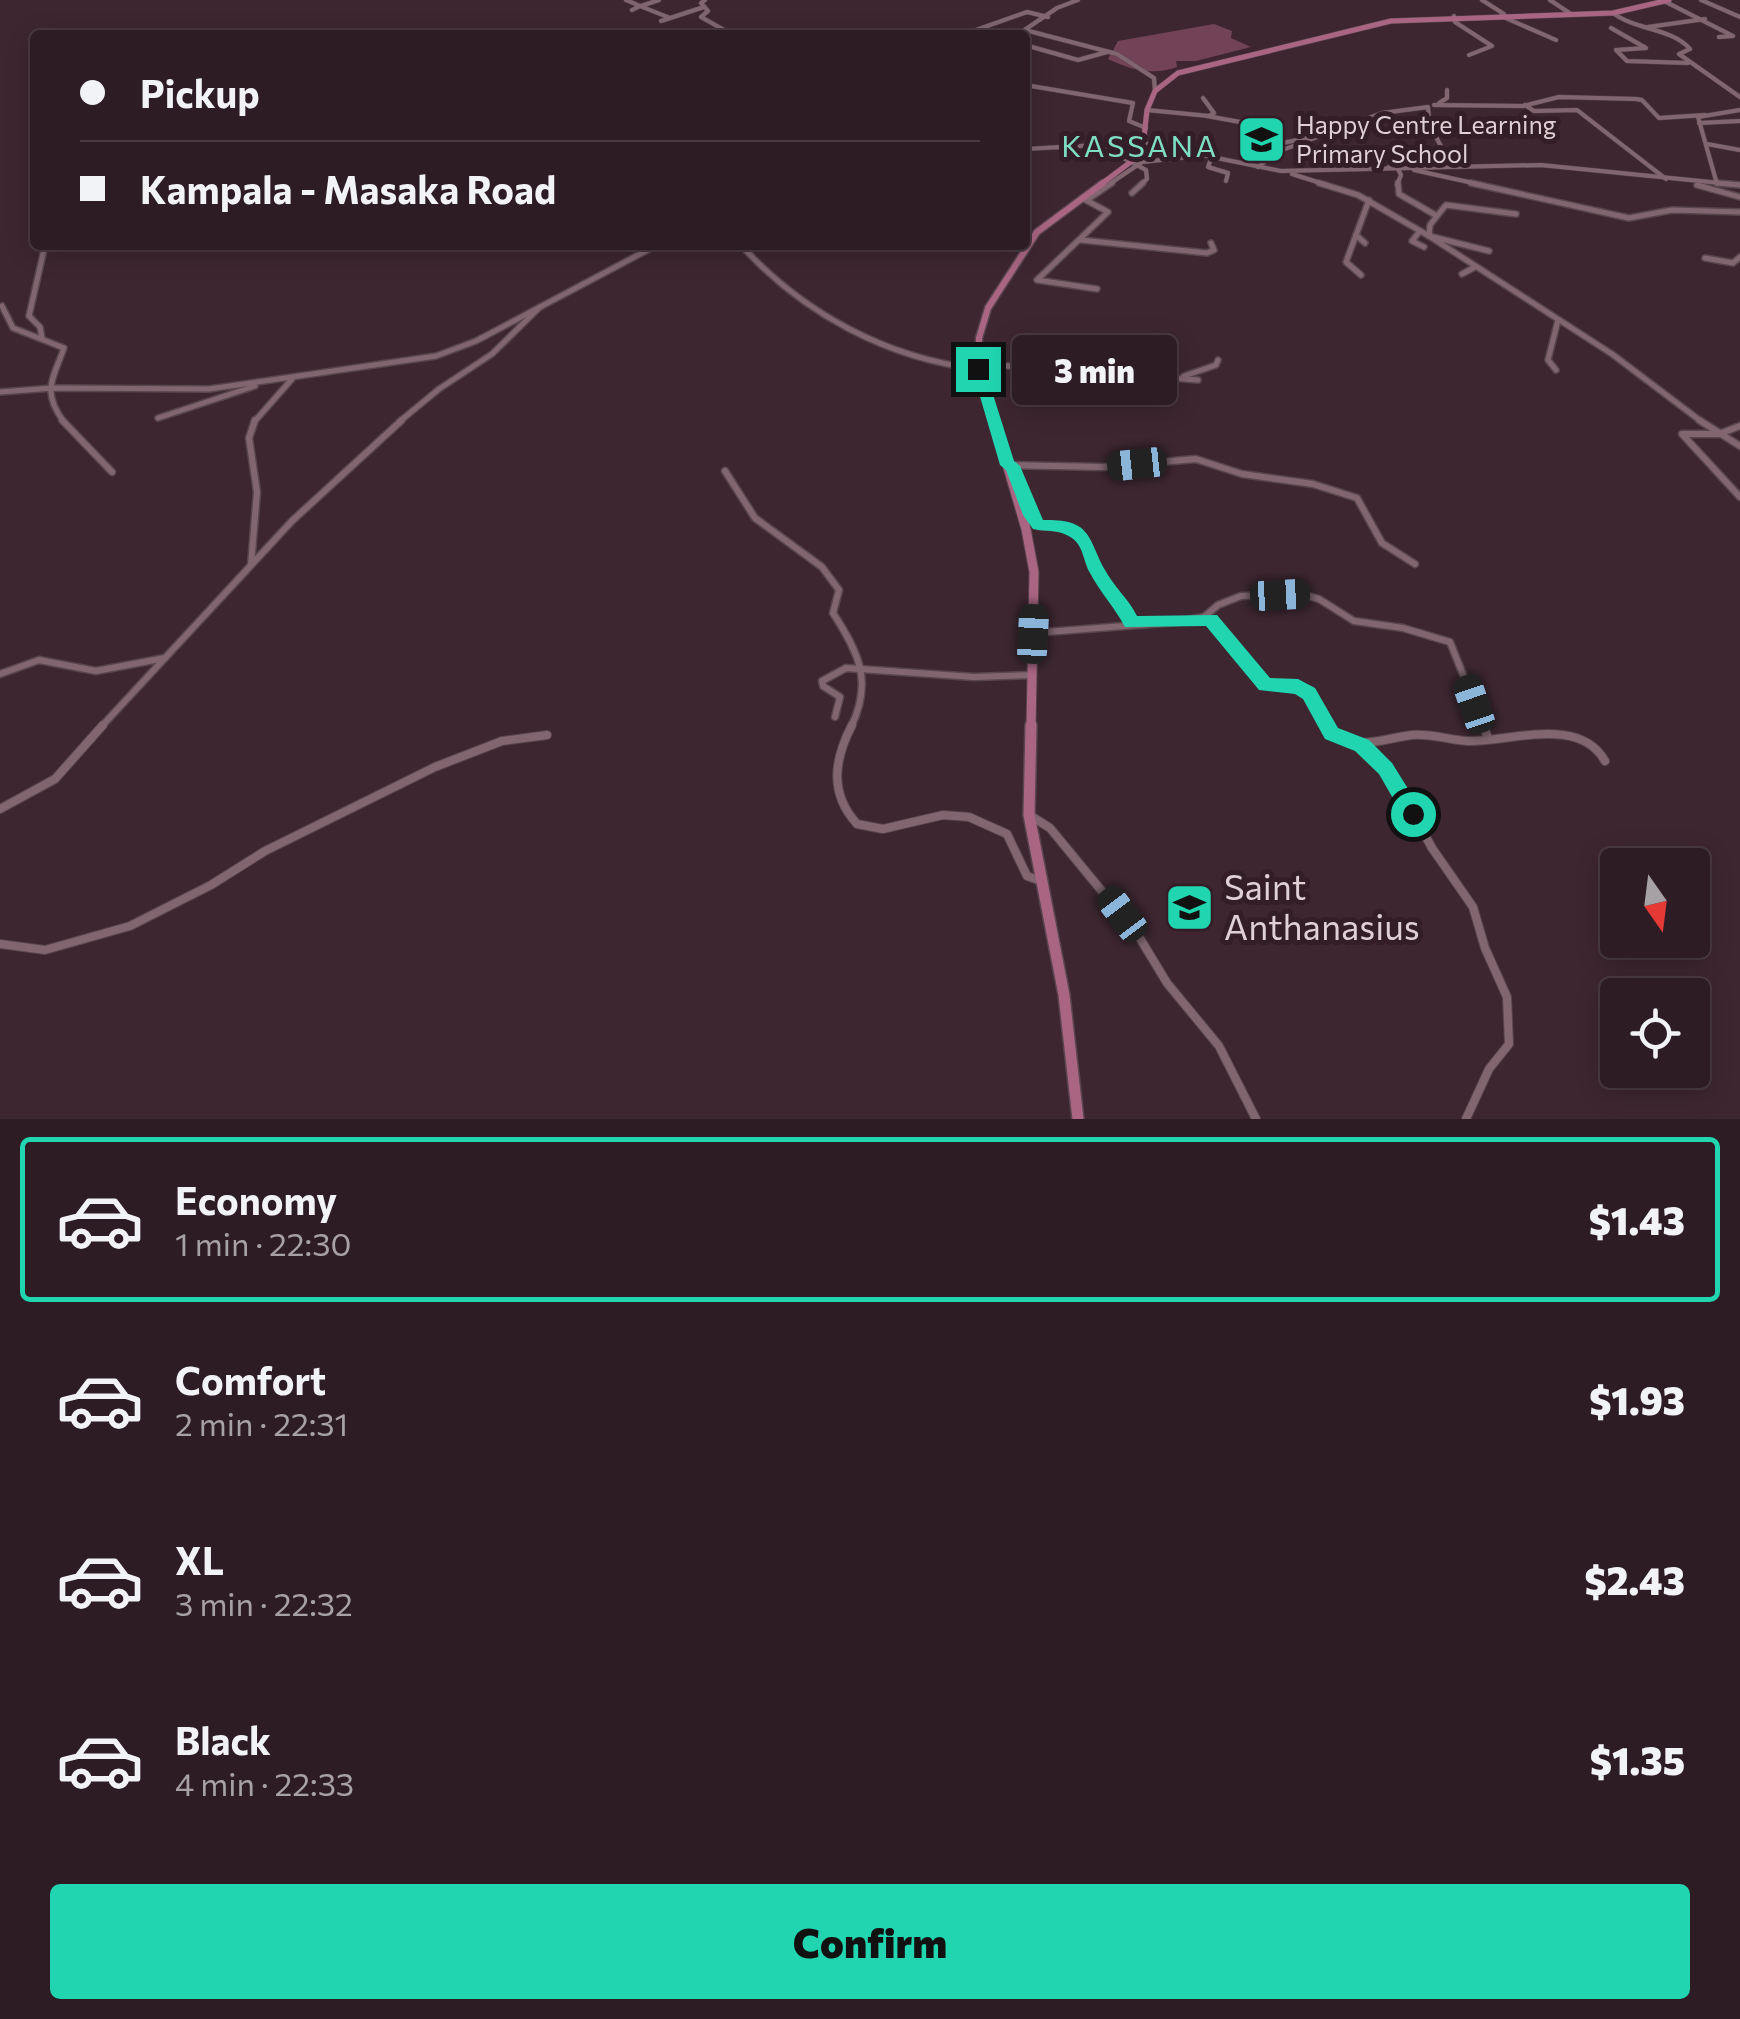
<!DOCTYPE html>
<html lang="en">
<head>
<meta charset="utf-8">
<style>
	:root { --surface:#2e1c24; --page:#36252c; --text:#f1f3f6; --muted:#a7a1a6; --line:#493a41; --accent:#20d5b0 }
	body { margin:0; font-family:Commissioner,sans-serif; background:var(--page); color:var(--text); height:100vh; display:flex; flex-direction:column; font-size:38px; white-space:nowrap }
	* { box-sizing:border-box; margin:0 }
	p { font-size:32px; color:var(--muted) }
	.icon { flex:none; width:55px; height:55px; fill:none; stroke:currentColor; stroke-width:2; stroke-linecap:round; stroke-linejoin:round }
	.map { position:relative; height:1119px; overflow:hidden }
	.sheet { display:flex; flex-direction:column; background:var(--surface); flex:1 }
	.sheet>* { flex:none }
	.guide { position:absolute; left:30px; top:30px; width:1000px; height:220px; border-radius:10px; box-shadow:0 5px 25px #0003,0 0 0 2px var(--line); display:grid; align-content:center; height:220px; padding:0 50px; background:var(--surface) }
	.needle { width:65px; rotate:166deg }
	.controls { position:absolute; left:1600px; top:848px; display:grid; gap:20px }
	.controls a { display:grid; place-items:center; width:110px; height:110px; border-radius:10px; background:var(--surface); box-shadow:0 5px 25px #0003,0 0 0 2px var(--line); font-size:50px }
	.end { position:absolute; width:45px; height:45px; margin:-22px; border:12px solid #20d5b0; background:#111; box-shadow:0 0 0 5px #111 }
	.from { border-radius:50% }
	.bubble { position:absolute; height:70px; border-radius:10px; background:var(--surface); box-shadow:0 5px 25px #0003,0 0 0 2px var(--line); font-size:32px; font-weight:800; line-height:70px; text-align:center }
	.car { position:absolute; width:30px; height:60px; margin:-30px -15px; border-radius:12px; box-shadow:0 0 8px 2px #0007; background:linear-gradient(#222 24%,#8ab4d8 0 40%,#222 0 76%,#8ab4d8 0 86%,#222 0) }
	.guide b { display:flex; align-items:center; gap:35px; height:95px; font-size:38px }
	.guide b+b { border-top:2px solid var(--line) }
	.guide i { width:25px; height:25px; background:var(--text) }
	ul { padding:18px 0 0; list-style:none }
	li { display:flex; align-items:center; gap:30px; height:165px; margin:0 20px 15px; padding:0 30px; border:5px solid transparent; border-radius:10px }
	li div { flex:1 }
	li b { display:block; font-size:38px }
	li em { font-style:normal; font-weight:800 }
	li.on { border-color:var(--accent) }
	li>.icon { width:90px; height:90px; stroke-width:1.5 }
	.cta { display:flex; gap:20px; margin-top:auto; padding:20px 50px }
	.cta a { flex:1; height:115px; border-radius:10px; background:var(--accent); color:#111; font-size:40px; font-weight:800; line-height:115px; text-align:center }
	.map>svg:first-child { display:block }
	.green { fill:#724357 }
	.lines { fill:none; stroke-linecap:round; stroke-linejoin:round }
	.minor-far3-casing { stroke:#58454d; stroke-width:5 }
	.minor-far2-casing { stroke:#58454d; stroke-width:8 }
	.minor-far1-casing { stroke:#58454d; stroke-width:9 }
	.minor-casing { stroke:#58454d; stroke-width:10 }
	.primary-far3-casing { stroke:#58454d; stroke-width:6 }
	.primary-far2-casing { stroke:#58454d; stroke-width:9 }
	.primary-far1-casing { stroke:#58454d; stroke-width:11 }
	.primary-casing { stroke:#58454d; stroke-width:14 }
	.minor-far3 { stroke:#816670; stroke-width:4 }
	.minor-far2 { stroke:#816670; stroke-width:5 }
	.minor-far1 { stroke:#816670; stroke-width:6 }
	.minor { stroke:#816670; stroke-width:8 }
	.primary-far3 { stroke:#a96582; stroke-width:5 }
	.primary-far2 { stroke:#a96582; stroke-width:6 }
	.primary-far1 { stroke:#a96582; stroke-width:9 }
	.primary { stroke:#a96582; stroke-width:11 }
	.route { fill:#20d5b0 }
	.labels { text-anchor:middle; stroke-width:10; stroke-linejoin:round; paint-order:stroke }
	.far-poi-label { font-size:25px; fill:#dfd0d5; stroke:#331d26; text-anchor:start }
	.far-quarter-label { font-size:30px; letter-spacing:2.5px; fill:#7edec3; stroke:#331d26 }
	.near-poi-label { font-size:35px; fill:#dfd0d5; stroke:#331d26; text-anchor:start }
</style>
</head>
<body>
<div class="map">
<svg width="1740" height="1119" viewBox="0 0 1740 1119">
	<rect width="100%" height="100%" fill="#3d2630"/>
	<path class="green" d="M1214 24 1232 31 1231 38 1251 47 1196 61H1176L1177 67C1153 76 1131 70 1108 59L1118 41Z"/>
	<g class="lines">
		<defs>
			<g id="minor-far3">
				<path d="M626 0 640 6 632 10"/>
				<path d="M705 0 701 3 708 11 701 17 733 35"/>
				<path d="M1482 0 1504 14"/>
				<path d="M1550 0 1571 14"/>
				<path d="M1701 0 1740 17"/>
				<path d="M1664 1 1733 36 1719 37"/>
				<path d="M640 6 670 18"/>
				<path d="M641 6 659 0"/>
				<path d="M1613 13C1635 30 1672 28 1690 49L1679 54 1740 97"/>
				<path d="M1454 16 1455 22 1492 46 1469 55"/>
				<path d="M1501 16 1556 40"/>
				<path d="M661 21 704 7"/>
				<path d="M1648 27 1705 19"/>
				<path d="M1611 28 1646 48 1616 50 1627 61 1688 63"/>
				<path d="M1025 30 1117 54 1154 78 1155 91"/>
				<path d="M962 35 1027 12 1048 17"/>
				<path d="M1017 35 1057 8 1078 0"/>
				<path d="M1025 45 1078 60 1107 52"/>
				<path d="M1025 85 1133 103 1129 121 1146 128"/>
				<path d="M1439 103 1447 98V90"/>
				<path d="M1434 105 1523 106 1559 97 1636 99 1642 100 1659 118 1705 115"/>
				<path d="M1525 105 1534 111 1577 110 1666 179"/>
				<path d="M1147 110 1209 116 1214 113 1203 98"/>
				<path d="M1207 116 1251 124 1277 152"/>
				<path d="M1699 123 1740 121"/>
				<path d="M1143 143 1281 171 1541 165 1740 185"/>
				<path d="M1707 144 1740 150"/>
				<path d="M1273 145 1307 138 1308 129 1328 127"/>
				<path d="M1025 149 1099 145 1146 170 1147 179 1140 185"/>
				<path d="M1211 159 1208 167 1228 173 1226 181"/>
				<path d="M1258 167 1277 152 1382 113 1428 107"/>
				<path d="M1389 167 1398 156 1442 148 1430 126 1428 108"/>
				<path d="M1397 167 1401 175 1397 185"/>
				<path d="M1414 170 1482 185"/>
				<path d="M1292 174 1327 185"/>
				<path d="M1717 184 1698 117 1740 110"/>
				<path d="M1108 185 1142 162 1189 157"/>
			</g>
			<g id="minor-far2">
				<path d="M1319 183 1358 195 1429 236 1612 354 1702 422"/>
				<path d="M1398 183 1399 194 1437 216 1430 225 1429 236 1489 251"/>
				<path d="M1471 183 1629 218 1672 210 1740 212"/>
				<path d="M1717 183 1740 185"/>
				<path d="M1697 185 1740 197"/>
				<path d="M1132 193 1143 183"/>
				<path d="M1082 198 1108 212 1037 280 1097 289"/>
				<path d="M1087 200 1112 183"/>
				<path d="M1437 216 1446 205 1516 214"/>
				<path d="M1420 231 1412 241 1424 247"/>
				<path d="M1356 235 1365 243"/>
				<path d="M1081 240 1207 253 1214 250 1211 243"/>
				<path d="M741 245C802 313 888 359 979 369"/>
				<path d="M1705 258 1733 263 1740 257"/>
				<path d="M1462 274 1475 267"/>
				<path d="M1361 275 1346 262 1369 200"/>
				<path d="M2 306 13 328 64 348C53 379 41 391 64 422"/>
				<path d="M42 338 40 327 29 316 45 245"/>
				<path d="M978 355 995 365 1198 380"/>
				<path d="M1556 370 1548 360 1558 320"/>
				<path d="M1184 376 1216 365 1218 360"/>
				<path d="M0 392 53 388 209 389 436 356 476 341 657 245"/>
				<path d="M158 418 255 386"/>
				<path d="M254 422 292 379"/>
				<path d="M399 422 439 389 492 354 540 307"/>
			</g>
			<g id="minor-far1">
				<path d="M62 420 112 472"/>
				<path d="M1699 420 1740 446"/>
				<path d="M1740 426 1719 434H1682L1740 497"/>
				<path d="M1008 465 1103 467 1196 459 1242 474 1313 484 1357 498 1382 543 1415 564"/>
				<path d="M1012 466 1039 526 1068 528 1081 538 1100 576 1131 623"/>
				<path d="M725 471 755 518 822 567 839 590 833 613C859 653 873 682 851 727"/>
				<path d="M251 565 257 492 249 438 255 420"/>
				<path d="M1205 618 1217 626 1265 685 1305 690 1328 727"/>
				<path d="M1033 633 1177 622 1204 617 1218 605 1241 596 1301 594 1319 599 1354 621 1403 628 1450 642 1484 727"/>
				<path d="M0 674 39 660 96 671 165 658"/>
				<path d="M835 717 840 697 823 686 822 681 846 668 974 677 1032 675"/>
				<path d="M101 727 292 521 402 420"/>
			</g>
			<g id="minor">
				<path d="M852 725C834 760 829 793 857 824L883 829 943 815 969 817 1007 834 1027 876 1041 881"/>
				<path d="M1326 725C1345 756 1384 738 1412 735 1430 733 1449 740 1467 741 1510 742 1579 715 1605 761"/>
				<path d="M1483 725 1488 738"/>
				<path d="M1363 746 1397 784 1432 848 1473 907 1485 948 1507 997 1509 1044 1489 1069 1466 1119"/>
				<path d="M0 809 55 779 103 725"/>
				<path d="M1031 816 1050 828 1138 935 1167 983 1219 1046 1256 1119"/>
				<path d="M0 944 45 950 130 926 211 885 265 851 435 767 502 741 547 735"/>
			</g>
			<path id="primary-far3" d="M1100 185 1132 161 1144 137 1147 110 1155 91 1178 73 1391 21 1613 13 1669 0"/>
			<path id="primary-far2" d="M995 422 979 369V338L988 308 1037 232 1103 183"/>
			<path id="primary-far1" d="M994 420 1026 529 1034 572 1031 727"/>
			<path id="primary" d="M1031 725 1029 815 1064 995 1078 1119"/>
		</defs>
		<use href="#minor-far3" class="minor-far3-casing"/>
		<use href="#minor-far2" class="minor-far2-casing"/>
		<use href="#minor-far1" class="minor-far1-casing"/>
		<use href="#minor" class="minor-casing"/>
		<use href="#primary-far3" class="primary-far3-casing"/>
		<use href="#primary-far2" class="primary-far2-casing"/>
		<use href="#primary-far1" class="primary-far1-casing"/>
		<use href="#primary" class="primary-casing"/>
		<use href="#minor-far3" class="minor-far3"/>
		<use href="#minor-far2" class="minor-far2"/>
		<use href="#minor-far1" class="minor-far1"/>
		<use href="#minor" class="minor"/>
		<use href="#primary-far3" class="primary-far3"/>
		<use href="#primary-far2" class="primary-far2"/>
		<use href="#primary-far1" class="primary-far1"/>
		<use href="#primary" class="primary"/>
	</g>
	<path class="route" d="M978 365 985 369 1014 461 1020 466 1043 520C1092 519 1087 537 1105 570 1114 587 1128 598 1137 616L1217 615 1270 678 1298 679 1315 688 1338 728 1369 740 1392 763 1420 808V821H1406L1379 774 1355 751 1325 739 1303 699 1295 694 1259 690 1206 626 1125 627C1115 608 1100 592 1090 573 1083 561 1084 547 1072 538 1059 529 1048 532 1033 529L1023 515 1006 470 1000 465 972 369Z"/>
	<defs>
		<symbol id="school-square" viewBox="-11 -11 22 22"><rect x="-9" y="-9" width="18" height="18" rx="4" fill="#20d5b0" stroke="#331d26"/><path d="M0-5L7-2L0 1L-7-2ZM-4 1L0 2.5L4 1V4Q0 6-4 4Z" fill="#111"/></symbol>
	</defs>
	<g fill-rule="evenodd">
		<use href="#school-square" x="1234" y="112" width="55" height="55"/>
		<use href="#school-square" x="1162" y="880" width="55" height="55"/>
	</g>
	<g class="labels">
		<g class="far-poi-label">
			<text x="1296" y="134">Happy Centre Learning<tspan x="1296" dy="29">Primary School</tspan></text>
		</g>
		<g class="far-quarter-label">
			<text x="1140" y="157">KASSANA</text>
		</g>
		<g class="near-poi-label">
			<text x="1224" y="900">Saint<tspan x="1224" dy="40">Anthanasius</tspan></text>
		</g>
	</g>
</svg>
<div class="controls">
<a><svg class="needle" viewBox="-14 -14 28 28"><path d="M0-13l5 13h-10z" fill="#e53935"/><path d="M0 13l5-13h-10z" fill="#a7a1a6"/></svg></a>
<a><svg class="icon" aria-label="locate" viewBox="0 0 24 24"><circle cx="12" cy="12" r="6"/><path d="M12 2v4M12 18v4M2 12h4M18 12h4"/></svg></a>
</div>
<i class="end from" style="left:1413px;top:814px"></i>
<i class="end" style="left:978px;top:369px"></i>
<div class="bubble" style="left:1012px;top:335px;width:165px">3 min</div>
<i class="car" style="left:1137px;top:464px;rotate:264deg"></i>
<i class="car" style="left:1280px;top:595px;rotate:87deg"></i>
<i class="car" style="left:1033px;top:634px;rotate:3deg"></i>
<i class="car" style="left:1474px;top:704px;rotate:341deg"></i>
<i class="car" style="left:1122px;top:914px;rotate:323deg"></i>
<div class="guide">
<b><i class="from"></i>Pickup</b>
<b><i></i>Kampala - Masaka Road</b>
</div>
</div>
<section class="sheet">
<ul>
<li class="on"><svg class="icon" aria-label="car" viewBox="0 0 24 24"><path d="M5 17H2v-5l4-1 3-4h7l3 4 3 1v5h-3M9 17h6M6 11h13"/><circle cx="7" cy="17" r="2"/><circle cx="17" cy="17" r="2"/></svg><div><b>Economy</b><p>1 min · 22:30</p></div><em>$1.43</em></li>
<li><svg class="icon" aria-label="car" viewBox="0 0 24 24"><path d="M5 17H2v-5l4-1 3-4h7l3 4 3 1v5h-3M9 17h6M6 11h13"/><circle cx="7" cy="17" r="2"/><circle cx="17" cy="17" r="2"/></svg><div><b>Comfort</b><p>2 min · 22:31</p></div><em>$1.93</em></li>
<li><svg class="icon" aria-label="car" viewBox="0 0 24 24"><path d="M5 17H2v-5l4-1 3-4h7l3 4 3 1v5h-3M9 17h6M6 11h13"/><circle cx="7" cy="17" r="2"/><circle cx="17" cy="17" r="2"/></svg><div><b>XL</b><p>3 min · 22:32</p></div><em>$2.43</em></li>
<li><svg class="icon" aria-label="car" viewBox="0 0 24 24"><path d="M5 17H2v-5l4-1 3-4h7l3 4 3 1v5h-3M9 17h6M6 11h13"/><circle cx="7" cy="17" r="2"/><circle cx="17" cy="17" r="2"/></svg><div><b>Black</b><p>4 min · 22:33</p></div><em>$1.35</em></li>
</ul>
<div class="cta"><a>Confirm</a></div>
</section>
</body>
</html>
